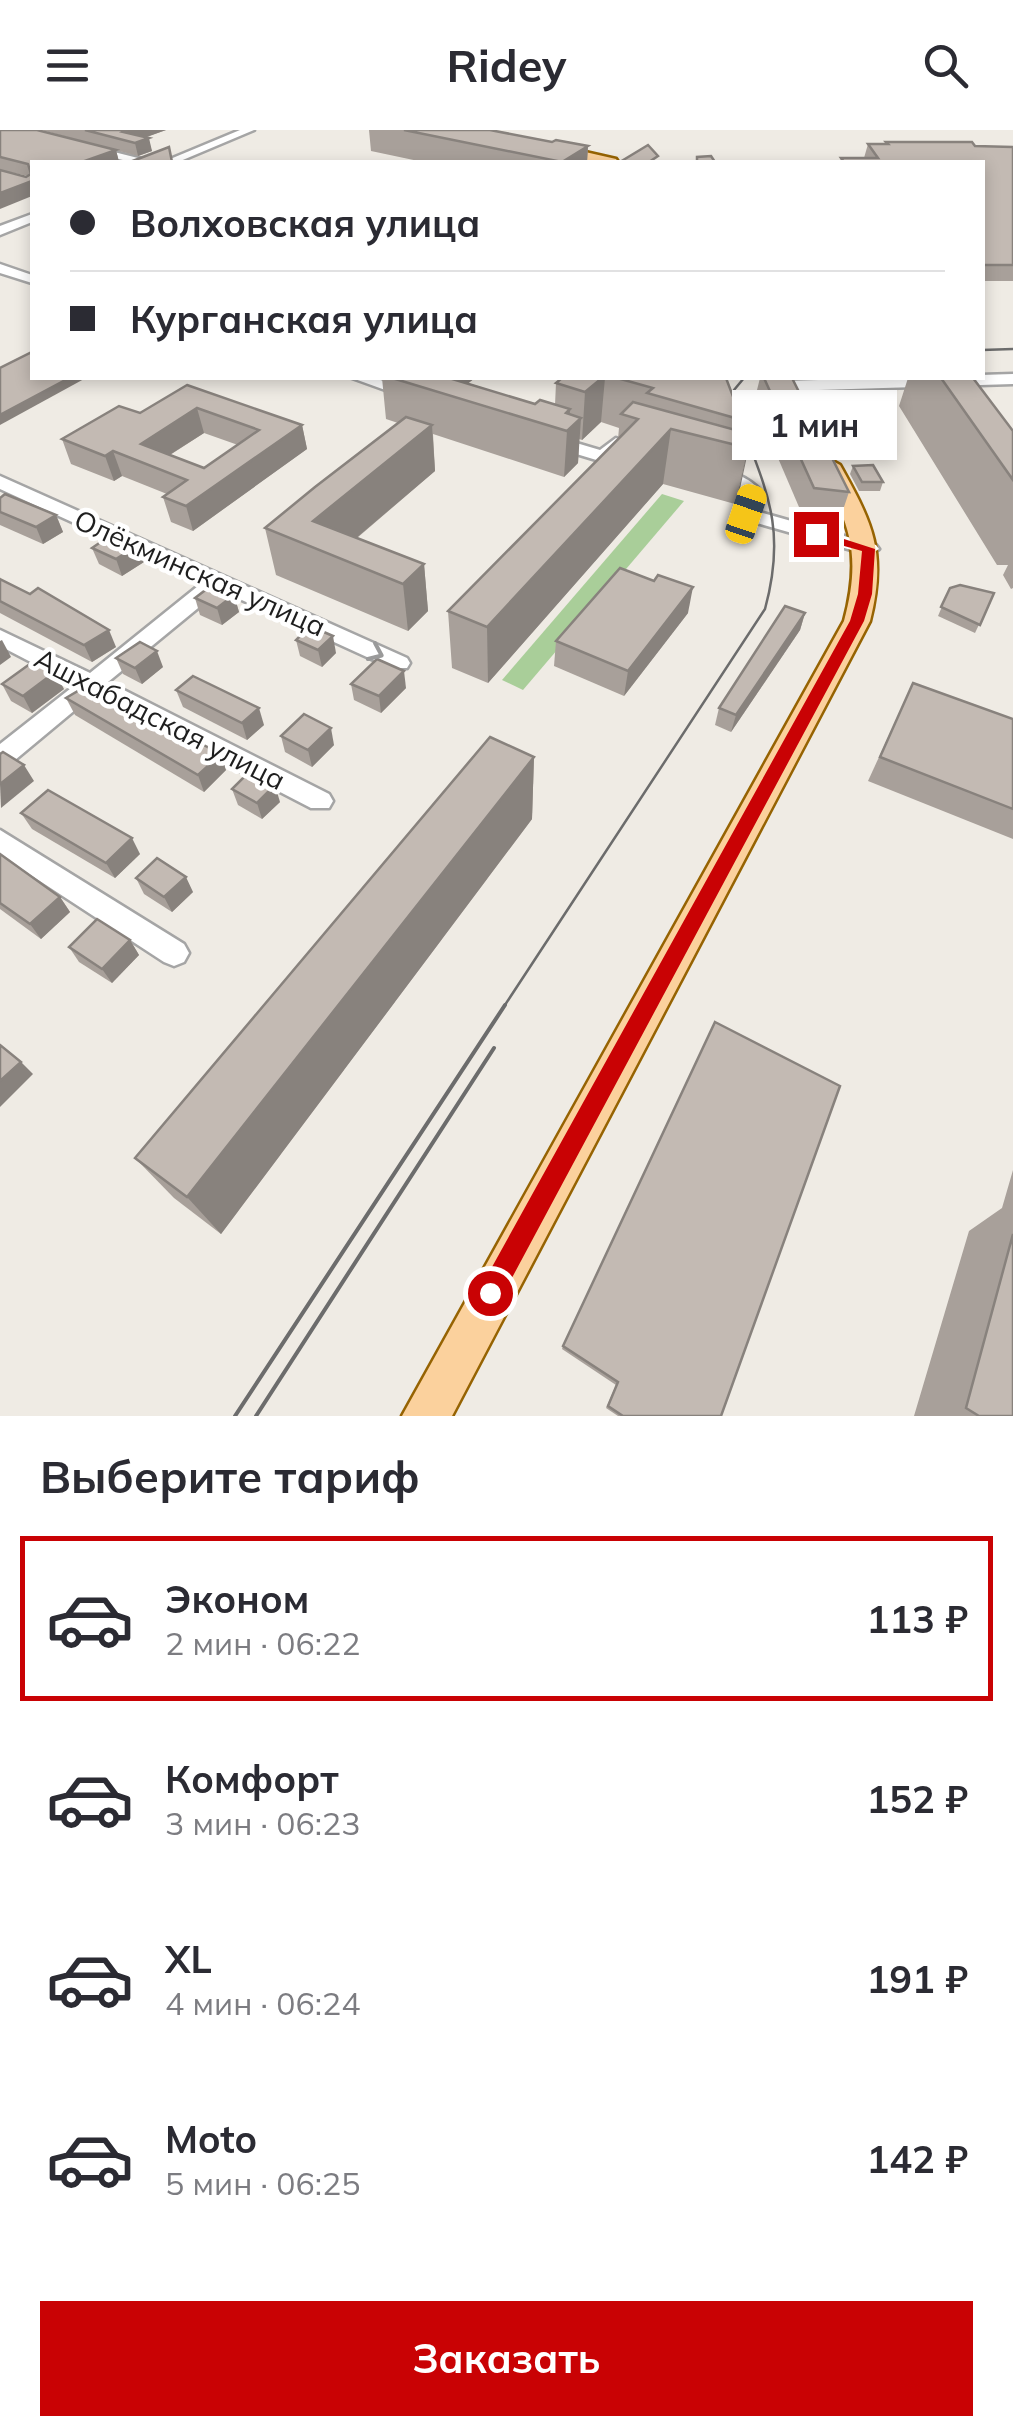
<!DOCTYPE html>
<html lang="ru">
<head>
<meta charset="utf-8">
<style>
	:root { --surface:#fff; --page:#f7f7f7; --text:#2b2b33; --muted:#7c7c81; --line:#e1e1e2; --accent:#c90204 }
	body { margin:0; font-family:Mulish,sans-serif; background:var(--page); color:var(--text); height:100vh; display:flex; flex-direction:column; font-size:38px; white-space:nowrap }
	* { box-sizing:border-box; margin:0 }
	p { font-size:32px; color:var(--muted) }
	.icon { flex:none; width:55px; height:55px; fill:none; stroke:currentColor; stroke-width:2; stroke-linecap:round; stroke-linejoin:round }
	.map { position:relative; height:1286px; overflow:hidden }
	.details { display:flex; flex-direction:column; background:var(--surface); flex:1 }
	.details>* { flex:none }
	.guide { position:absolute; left:30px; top:30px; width:955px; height:220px; border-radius:0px; box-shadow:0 5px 15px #0003; display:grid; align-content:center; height:220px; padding:0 40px; background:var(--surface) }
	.end { position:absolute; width:45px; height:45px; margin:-22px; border:12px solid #c90204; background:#fff; box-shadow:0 0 0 5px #fff }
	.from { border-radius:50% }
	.bubble { position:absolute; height:70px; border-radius:0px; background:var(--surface); box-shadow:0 5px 15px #0003; font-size:32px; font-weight:700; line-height:70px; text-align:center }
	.car { position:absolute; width:30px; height:60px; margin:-30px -15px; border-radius:12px; box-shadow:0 0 8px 2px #0007; background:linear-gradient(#f5c518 24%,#345 0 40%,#f5c518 0 76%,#345 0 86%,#f5c518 0) }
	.guide b { display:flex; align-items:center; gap:35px; height:95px; font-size:38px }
	.guide b+b { border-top:2px solid var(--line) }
	.guide i { width:25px; height:25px; background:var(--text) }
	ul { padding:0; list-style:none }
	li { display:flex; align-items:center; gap:30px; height:165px; margin:0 20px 15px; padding:0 20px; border:5px solid transparent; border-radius:0px }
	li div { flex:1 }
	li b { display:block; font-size:38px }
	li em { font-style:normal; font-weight:700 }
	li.current { border-color:var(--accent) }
	li>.icon { width:90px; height:90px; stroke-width:1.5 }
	h2 { padding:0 40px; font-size:45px; line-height:120px }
	.button { display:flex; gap:20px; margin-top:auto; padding:20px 40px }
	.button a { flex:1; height:115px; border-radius:0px; background:var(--accent); color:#fff; font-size:40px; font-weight:700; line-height:115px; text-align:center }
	header { display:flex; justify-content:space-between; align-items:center; height:130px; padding:0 40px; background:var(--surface); font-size:45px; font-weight:700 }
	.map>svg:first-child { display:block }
	.forest { fill:#a9ce99 }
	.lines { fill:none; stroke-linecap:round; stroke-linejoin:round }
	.minor-casing { stroke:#a5a5a5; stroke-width:5 }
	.major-casing { stroke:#966302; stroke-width:5 }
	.minor { fill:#fff; fill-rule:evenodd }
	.major { fill:#fbd19d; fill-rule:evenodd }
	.tram-far1 { stroke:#6c6c6c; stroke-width:2.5 }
	.tram { stroke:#6c6c6c; stroke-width:4 }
	.wall { fill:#a8a09a; fill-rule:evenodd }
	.shaded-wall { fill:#88827d }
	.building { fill:#c3bab3; stroke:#88827d; stroke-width:2.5; fill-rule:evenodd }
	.oneway { stroke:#9a9a9a }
	.route { fill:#c90204 }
	.labels { text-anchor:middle; stroke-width:9; stroke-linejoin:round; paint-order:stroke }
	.street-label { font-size:28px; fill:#1e1e1e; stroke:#fff }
</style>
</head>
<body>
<header><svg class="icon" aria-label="menu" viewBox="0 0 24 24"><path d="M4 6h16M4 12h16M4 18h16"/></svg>Ridey<svg class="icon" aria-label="search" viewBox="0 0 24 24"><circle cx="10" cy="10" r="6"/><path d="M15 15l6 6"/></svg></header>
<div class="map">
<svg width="1013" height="1286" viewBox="0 0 1013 1286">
	<rect width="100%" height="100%" fill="#efebe4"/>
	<path class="forest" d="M662 364 684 371 523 560 502 550Z"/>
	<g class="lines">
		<defs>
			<g id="minor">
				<path d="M240 0H254L178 32H163Z"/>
				<path d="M86 15 146 30 148 32H131L82 20Z"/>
				<path d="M32 84V92L0 105V96Z"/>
				<path d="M0 134 32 145V153L0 143Z"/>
				<path d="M1013 244V254L786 261 778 256 786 251Z"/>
				<path d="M352 248H375L421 265 413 270Z"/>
				<path d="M546 304 600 320 616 308 635 315 620 319 603 332 540 313 537 309Z"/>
				<path d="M712 337C732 342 748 346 762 362L756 381 876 415 879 419 869 425 739 388 736 384 743 363 733 354 706 346V338Z"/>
				<path d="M0 346 407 528 410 533 407 538H391L220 460 108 552 329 664 333 671 329 678H311L93 565 9 635 0 637V614L75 555 0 516V500L90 543 203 452 0 359Z"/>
				<path d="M0 700 184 814 189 823 184 832 174 836 164 832 0 725Z"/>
			</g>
			<g id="major">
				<path d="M550 14 616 29 618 32H596L545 21 544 18Z"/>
				<path d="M829 329 840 335C873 394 887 423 870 491L452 1286H402L844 491C862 424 850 394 818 335Z"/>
			</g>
		</defs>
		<use href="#minor" class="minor-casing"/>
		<use href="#major" class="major-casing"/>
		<use href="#minor" class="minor"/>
		<use href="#major" class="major"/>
		<g class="tram-far1">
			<path d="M982 220 1013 219"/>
			<path d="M503 878 765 479C789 391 762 354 734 273V260L744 248"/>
		</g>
		<g class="tram">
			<path d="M235 1286 505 875"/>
			<path d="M256 1286 494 918"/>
		</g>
	</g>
	<g class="wall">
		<path d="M0 0 116 20 119 32H32V66L26 47 28 46 0 40Z"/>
		<path d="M41 0H166L146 7 152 21 138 26Z"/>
		<path d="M369 0H490L552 12 588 16 587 32H423L371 21Z"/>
		<path d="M886 12 1013 17V151H982V32H840L841 28H864L868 14H886Z"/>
		<path d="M382 248H475L468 253 535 274 555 275 556 253 562 248H726L742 290 740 301 750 312 735 374 663 354 488 553 452 538 448 481 618 309 619 298 601 292 582 310 579 309 578 333 564 347 433 304 435 341 357 408 424 434 428 481 408 501 276 445 265 398 398 293 386 289Z"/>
		<path d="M760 248H792L849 362 838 395 805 391 754 272Z"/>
		<path d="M908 248H973L1013 301V458L1011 459 1003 445 1008 435H997L899 276Z"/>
		<path d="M187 255 302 295 307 319 193 401 171 392 163 367 167 364 122 346 114 351 71 334 62 309 140 283ZM204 303 238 315 204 338 170 325Z"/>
		<path d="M853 336 883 352 880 361H859L850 344Z"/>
		<path d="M0 368 56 385 63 402 43 414 0 395Z"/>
		<path d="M92 418 144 432 122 446 99 434Z"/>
		<path d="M0 449 116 517 92 532 0 483Z"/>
		<path d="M950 458 994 463 975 503 938 486Z"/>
		<path d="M234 465 239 482 222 495 200 485 195 468Z"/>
		<path d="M688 483 624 566 554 536 556 511Z"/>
		<path d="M805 483 800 500 731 602 715 595 719 578Z"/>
		<path d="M296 510 336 523 322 537 300 526Z"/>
		<path d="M116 528 163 537 142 554 123 544Z"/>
		<path d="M913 553 1013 589V709L868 651Z"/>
		<path d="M2 554 64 559 32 583 11 571Z"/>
		<path d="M351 554 406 558 381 583 354 570Z"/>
		<path d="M176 560 264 595 247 610 183 577Z"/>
		<path d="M66 568 226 640 204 662 75 585Z"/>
		<path d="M281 606 334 615 312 637 285 622Z"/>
		<path d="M534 627 532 689 221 1104 174 1068 135 1028Z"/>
		<path d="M232 659 280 672 262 689 238 675Z"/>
		<path d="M21 683 140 724 115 748 32 699Z"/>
		<path d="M0 724 60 767 70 782 41 809 0 779Z"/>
		<path d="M136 748 193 762 172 782 144 764Z"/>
		<path d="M130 810 139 825 112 853 79 832 69 817Z"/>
		<path d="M1013 1040V1286H914L969 1101 1002 1078Z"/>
		<path d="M563 1216 721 1286H618L606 1278 616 1255 562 1219Z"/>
	</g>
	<g class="shaded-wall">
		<path d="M128 0H166L133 12 123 2Z"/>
		<path d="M149 8 152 21 138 26 135 13Z"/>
		<path d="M588 16 587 32H562Z"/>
		<path d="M116 20 119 32H82Z"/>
		<path d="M32 51V66L0 79V63Z"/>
		<path d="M69 248H84V249L0 295V285Z"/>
		<path d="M448 248H475L452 266Z"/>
		<path d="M602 248H605L601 292 582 310 585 262Z"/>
		<path d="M197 278 204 303 152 336 141 314Z"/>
		<path d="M570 279 569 299 581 288 578 333 564 347 567 301 566 283Z"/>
		<path d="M302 295 307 319 193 401 186 376Z"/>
		<path d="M432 295 435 341 335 426 313 391Z"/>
		<path d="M671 299 663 354 488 553 487 497Z"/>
		<path d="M750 312 738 368 735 374 748 318Z"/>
		<path d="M113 321 122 346 114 351 105 326Z"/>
		<path d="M56 385 63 402 43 414 36 397Z"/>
		<path d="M138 415 144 432 122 446 116 429Z"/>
		<path d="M424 434 428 481 408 501 403 454Z"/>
		<path d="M693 457 688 483 624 566 628 541Z"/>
		<path d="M234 465 239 482 222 495 217 478Z"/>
		<path d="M805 483 800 500 731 602 736 585Z"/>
		<path d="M109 500 116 517 92 532 84 515Z"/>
		<path d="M333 506 336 523 322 537 318 520Z"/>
		<path d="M2 510 11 527 0 535V511Z"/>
		<path d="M157 521 163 537 142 554 135 538Z"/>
		<path d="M404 541 406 558 381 583 379 566Z"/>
		<path d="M55 542 64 559 32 583 23 566Z"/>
		<path d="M259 578 264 595 247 610 242 593Z"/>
		<path d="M331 598 334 615 312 637 308 620Z"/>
		<path d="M221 624 226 640 204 662 198 645Z"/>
		<path d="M534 627 532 689 221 1104 187 1067Z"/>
		<path d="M24 635 34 651 1 678 0 654Z"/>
		<path d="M275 655 280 672 262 689 257 673Z"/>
		<path d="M132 708 140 724 115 748 106 733Z"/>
		<path d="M186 747 193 762 172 782 164 767Z"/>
		<path d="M60 767 70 782 41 809 30 794Z"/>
		<path d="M130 810 139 825 112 853 102 839Z"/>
		<path d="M21 932 33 944 0 977V951Z"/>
	</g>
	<g class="building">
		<path d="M0 0H37L116 20 82 32H32V51L0 63V40L26 47 31 44 28 34 0 27Z"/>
		<path d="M85 0H128L123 2 149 8 135 13Z"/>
		<path d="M404 0H490L552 12 556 10 588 16 562 32Z"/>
		<path d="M886 12H972L975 16 1013 17V135H982V32H844L841 28H878L868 14H888Z"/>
		<path d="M648 15 658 26 649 32H620Z"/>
		<path d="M169 17 172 32H130Z"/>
		<path d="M711 26 715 32H697V27Z"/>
		<path d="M30 223 32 224V248H69L0 285V238Z"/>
		<path d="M392 248H449L535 274 540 270 570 279 566 283 581 288 567 301Z"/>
		<path d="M562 248H602L585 262 556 253Z"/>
		<path d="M617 248H726L742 290 647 263 653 258Z"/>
		<path d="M764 248H792L849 362 814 358Z"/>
		<path d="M941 248H973L1013 301V350Z"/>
		<path d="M187 255 302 295 186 376 163 367 187 350 113 321 105 326 62 309 119 276 140 283ZM197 278 259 300 204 338 141 314Z"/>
		<path d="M633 272 743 302 750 312 748 318 671 299 487 497 448 481 638 289 621 284Z"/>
		<path d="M406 287 432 295 313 391 424 434 403 454 265 398 315 357Z"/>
		<path d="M873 335 883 352H862L853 336Z"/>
		<path d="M5 364 56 385 36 397 0 382V368Z"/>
		<path d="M114 403 138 415 116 429 92 418Z"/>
		<path d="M620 438 654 451 658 445 693 457 628 541 556 511Z"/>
		<path d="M0 449 30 464 38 458 109 500 84 515 0 471Z"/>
		<path d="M212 455 234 465 217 478 195 468Z"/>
		<path d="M960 455 994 463 980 495 941 477 950 458Z"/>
		<path d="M785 476 805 483 736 585 719 578Z"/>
		<path d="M310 496 333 506 318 520 296 510Z"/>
		<path d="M140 512 157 521 135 538 116 528Z"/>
		<path d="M377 529 404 541 379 566 351 554Z"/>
		<path d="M34 531 55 542 23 566 2 554Z"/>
		<path d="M193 546 259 578 242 593 176 560Z"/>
		<path d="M913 553 1013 589V679L880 627Z"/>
		<path d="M88 555 188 611 190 608 221 624 198 645 66 568Z"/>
		<path d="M304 584 331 598 308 620 281 606Z"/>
		<path d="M490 607 534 627 187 1067 135 1028Z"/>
		<path d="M3 622 24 635 0 654V624Z"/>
		<path d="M250 641 275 655 257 673 232 659Z"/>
		<path d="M48 660 132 708 106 733 21 683Z"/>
		<path d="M0 724 60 767 30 794 0 773Z"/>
		<path d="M157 728 186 747 164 767 136 748Z"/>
		<path d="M97 789 130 810 102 839 69 817Z"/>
		<path d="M715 892 840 956 721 1286H623L608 1276 618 1252 563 1216Z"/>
		<path d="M0 915 21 932 0 951Z"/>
		<path d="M1013 1104V1286H979L966 1278Z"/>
	</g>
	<defs><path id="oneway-chevron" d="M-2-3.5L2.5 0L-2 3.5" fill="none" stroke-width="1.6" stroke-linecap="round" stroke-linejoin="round" transform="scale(2.5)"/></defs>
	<use class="oneway" href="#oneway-chevron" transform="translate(376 523) rotate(24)"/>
	<path class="route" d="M816 400 875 419 872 464 864 491 499 1172 490 1175 482 1172 478 1163 482 1155 850 491 858 464 862 421 812 407V401Z"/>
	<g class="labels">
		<g class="street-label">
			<text transform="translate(200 443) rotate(24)" y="10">Олёкминская улица</text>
			<text transform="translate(160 589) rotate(27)" y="10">Ашхабадская улица</text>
		</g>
	</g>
</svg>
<i class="end from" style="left:490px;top:1163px"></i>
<i class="end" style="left:816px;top:404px"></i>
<div class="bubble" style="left:732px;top:260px;width:165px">1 мин</div>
<i class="car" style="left:746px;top:384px;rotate:19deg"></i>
<div class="guide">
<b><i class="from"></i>Волховская улица</b>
<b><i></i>Курганская улица</b>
</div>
</div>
<section class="details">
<h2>Выберите тариф</h2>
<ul>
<li class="current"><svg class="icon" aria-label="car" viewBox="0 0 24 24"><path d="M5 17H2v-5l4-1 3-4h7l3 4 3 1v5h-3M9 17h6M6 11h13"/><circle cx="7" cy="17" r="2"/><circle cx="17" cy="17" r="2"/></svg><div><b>Эконом</b><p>2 мин · 06:22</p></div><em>113 ₽</em></li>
<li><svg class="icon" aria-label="car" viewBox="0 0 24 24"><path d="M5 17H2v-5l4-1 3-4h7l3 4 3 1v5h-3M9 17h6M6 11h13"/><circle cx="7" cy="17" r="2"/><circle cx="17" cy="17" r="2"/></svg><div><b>Комфорт</b><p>3 мин · 06:23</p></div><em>152 ₽</em></li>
<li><svg class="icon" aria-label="car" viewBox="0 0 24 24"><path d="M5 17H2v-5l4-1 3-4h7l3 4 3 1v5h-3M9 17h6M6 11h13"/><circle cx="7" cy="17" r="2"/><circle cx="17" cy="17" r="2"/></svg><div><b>XL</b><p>4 мин · 06:24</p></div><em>191 ₽</em></li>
<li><svg class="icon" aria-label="car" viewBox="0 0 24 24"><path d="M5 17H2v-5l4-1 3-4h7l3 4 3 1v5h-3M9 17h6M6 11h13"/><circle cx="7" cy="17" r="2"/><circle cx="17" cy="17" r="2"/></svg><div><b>Moto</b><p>5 мин · 06:25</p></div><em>142 ₽</em></li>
</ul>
<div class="button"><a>Заказать</a></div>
</section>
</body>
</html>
